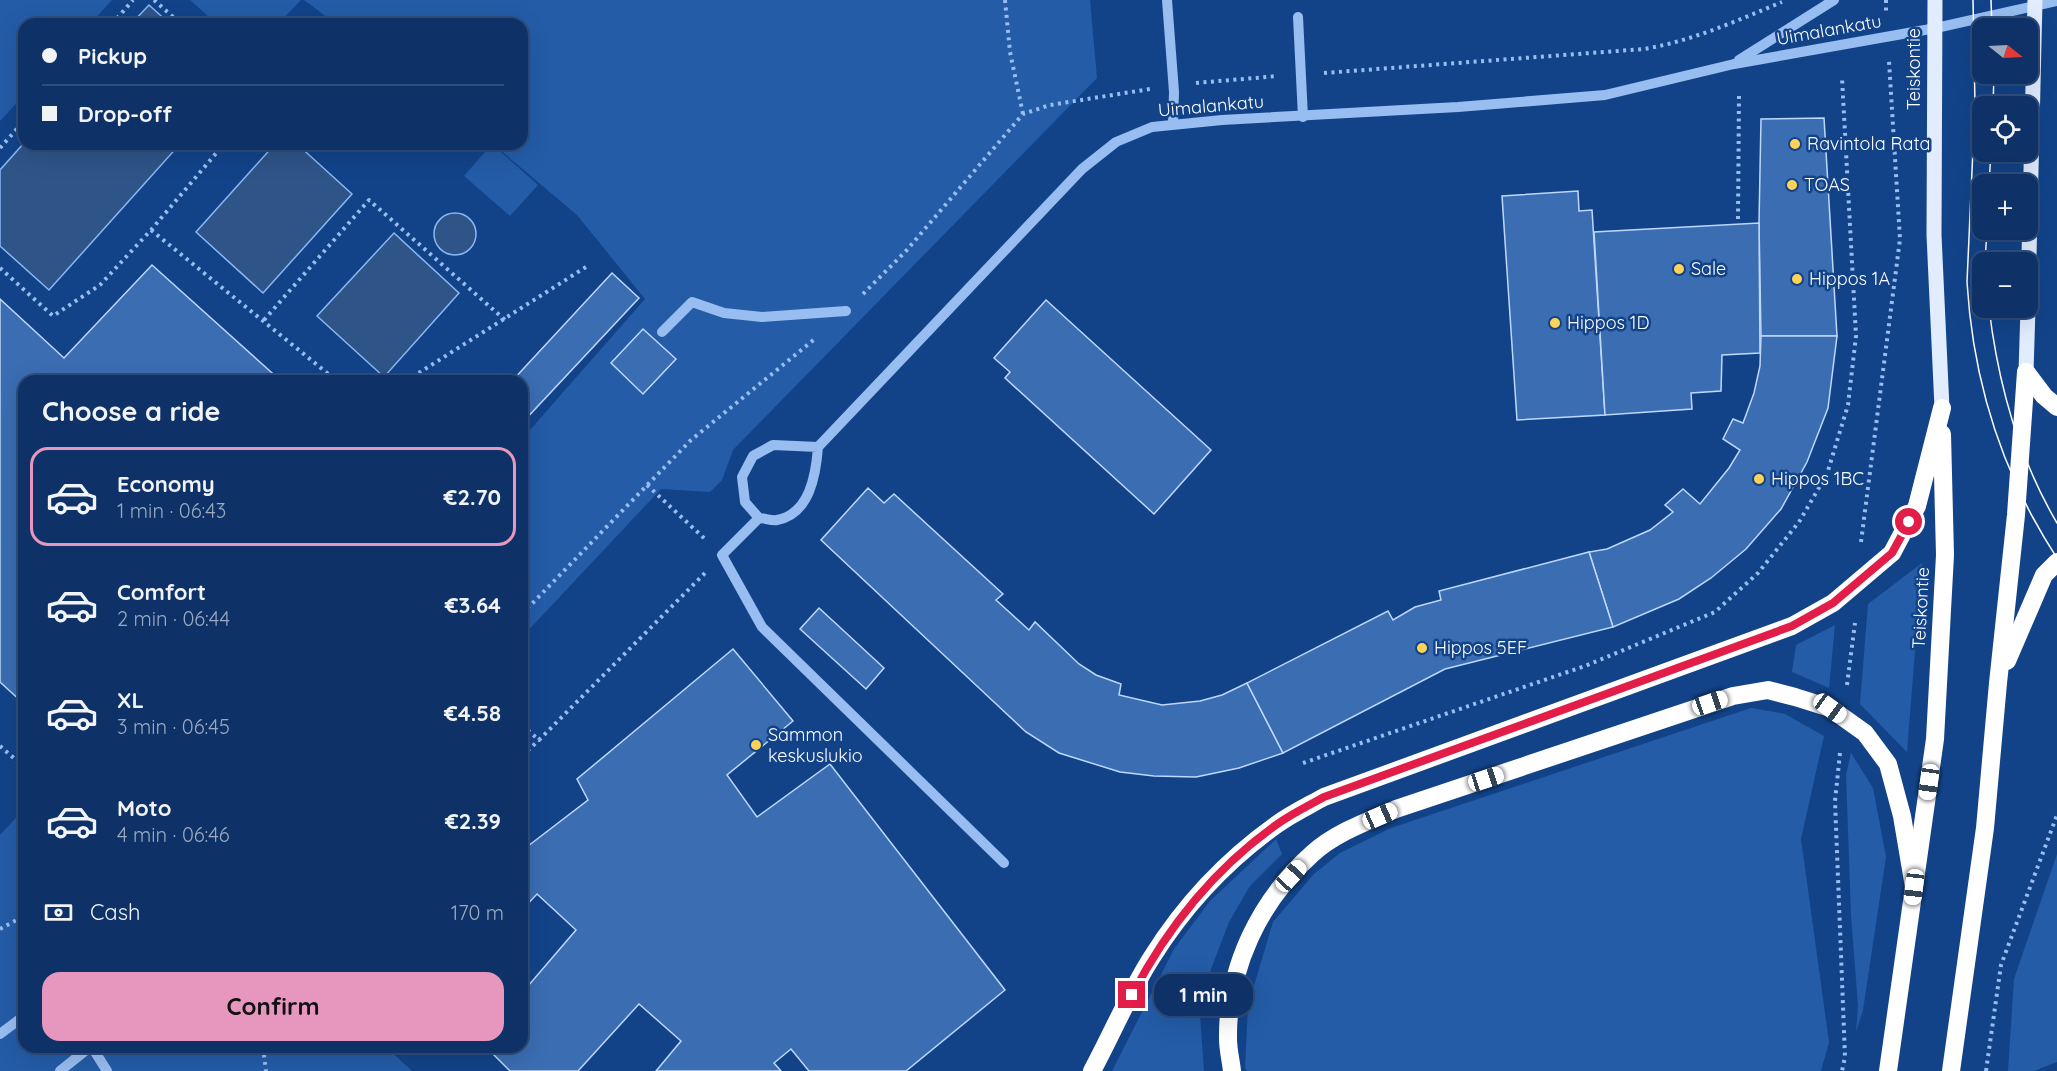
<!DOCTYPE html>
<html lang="en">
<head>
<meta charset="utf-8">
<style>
	:root { --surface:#0e3267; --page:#1c3e70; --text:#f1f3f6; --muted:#9baac0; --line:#2e4d7b; --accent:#e797bd }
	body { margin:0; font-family:Quicksand,sans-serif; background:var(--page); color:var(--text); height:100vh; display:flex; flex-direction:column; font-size:22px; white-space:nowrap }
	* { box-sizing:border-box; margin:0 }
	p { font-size:20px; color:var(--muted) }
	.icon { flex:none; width:33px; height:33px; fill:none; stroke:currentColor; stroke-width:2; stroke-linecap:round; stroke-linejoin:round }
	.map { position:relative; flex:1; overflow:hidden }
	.drawer { position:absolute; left:18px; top:375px; width:510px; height:678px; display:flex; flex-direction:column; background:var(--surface); border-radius:18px; box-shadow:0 6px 24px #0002,0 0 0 2px var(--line) }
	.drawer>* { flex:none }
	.guide { position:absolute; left:18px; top:18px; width:510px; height:132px; border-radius:18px; box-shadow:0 6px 24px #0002,0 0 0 2px var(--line); display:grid; align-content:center; height:132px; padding:0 24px; background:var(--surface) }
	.needle { width:39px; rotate:108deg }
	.fabs { position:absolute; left:1972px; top:18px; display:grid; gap:12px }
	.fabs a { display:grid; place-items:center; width:66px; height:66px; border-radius:12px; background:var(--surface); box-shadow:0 6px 24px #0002,0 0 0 2px var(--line); font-size:30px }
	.end { position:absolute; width:27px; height:27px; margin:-14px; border:8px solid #e11d48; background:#fff; box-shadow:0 0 0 3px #fff }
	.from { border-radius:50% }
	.bubble { position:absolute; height:42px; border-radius:18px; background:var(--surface); box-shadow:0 6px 24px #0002,0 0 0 2px var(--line); font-size:20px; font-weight:700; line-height:42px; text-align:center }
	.car { position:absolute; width:18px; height:36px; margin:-18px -9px; border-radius:8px; box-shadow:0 0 4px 2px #0007; background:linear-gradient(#fff 24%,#345 0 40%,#fff 0 76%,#345 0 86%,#fff 0) }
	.guide b { display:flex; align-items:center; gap:21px; height:57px; font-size:22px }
	.guide b+b { border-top:2px solid var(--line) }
	.guide i { width:15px; height:15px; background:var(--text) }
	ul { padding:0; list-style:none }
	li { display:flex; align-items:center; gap:18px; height:99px; margin:0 12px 9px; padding:0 12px; border:3px solid transparent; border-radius:18px }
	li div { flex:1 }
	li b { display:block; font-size:22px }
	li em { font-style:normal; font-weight:700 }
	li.on { border-color:var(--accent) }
	li>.icon { width:54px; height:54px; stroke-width:1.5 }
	h2 { padding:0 24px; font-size:27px; line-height:72px }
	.pay { display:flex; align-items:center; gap:15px; height:66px; padding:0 24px; font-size:22px }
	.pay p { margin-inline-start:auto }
	.button { display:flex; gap:12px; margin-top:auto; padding:12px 24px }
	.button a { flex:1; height:69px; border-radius:18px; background:var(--accent); color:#111; font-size:24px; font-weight:700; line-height:69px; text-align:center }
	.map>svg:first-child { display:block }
	.green { fill:#245ca8 }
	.water { fill:#2f5488; stroke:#89b8f4; stroke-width:1.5 }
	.building { fill:#3b6db2; stroke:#bed8fc; stroke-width:1.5 }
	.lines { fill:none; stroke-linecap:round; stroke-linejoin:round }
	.path { stroke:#98bdf0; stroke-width:4; stroke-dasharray:3 4.5; stroke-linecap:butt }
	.minor { stroke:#98bdf0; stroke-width:10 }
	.major { stroke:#e1ecff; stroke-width:15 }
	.highway { stroke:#fff; stroke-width:18 }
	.tram { stroke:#fff; stroke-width:1.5 }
	.route { stroke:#e11d48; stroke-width:8 }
	.poi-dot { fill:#ffd357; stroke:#124389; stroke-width:2 }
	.labels { text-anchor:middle; stroke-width:5; stroke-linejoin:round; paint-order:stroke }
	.street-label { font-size:18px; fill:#fff; stroke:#124389 }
	.poi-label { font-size:18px; fill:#fff; stroke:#124389; text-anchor:start }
</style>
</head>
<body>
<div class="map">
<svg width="2057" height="1071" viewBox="0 0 2057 1071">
	<rect width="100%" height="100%" fill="#124389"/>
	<g class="green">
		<path d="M0 0H112L90 24H24V95L0 121Z"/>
		<path d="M190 0H301L278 24H217Z"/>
		<path d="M304 0H1090L1097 78 733 450 722 480 710 492 661 489 522 637V439L645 299 577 215 493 144H522V24H336Z"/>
		<path d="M492 144 538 185 510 216 464 176Z"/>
		<path d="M1922 563 1907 752 1860 704 1868 604Z"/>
		<path d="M1835 625 1829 688 1792 672 1796 645Z"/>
		<path d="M1751 708 1785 714 1824 736 1801 839 1829 1042 1821 1071H1247L1245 1068 1248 1006 1273 922 1314 874 1340 853 1391 828Z"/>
		<path d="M1851 753 1873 788 1886 857 1863 1010 1856 1032 1858 1006 1851 915 1846 775Z"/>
		<path d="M24 809V1047H386L412 1071H0V835Z"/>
		<path d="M1276 839 1282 854 1250 886 1229 922 1211 969 1200 1015 1204 1071H1112L1174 949 1210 901Z"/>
		<path d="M2057 854V1062L2034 1071H2008L2014 979Z"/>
	</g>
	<g class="water">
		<path d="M149 5 170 24H131Z"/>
		<path d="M24 143V144H180L49 290 0 246V170Z"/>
		<path d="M275 144H297L352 194 263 293 196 232Z"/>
		<circle cx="455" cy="234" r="21"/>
		<path d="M394 233 459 293 384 377 317 316Z"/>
	</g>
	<g class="building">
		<path d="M1824 118 1837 336H1761L1759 223 1761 119Z"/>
		<path d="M1578 191 1579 211 1592 210 1605 415 1517 420 1502 196Z"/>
		<path d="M1759 223 1760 353 1722 355 1721 391 1691 393 1692 409 1605 415 1594 232Z"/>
		<path d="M152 265 281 381H24V704L0 682V299L64 358Z"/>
		<path d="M612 273 639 298 522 423V381H512Z"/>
		<path d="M1046 300 1211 450 1154 514 1005 378 1010 372 994 358Z"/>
		<path d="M643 329 676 359 643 394 611 363Z"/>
		<path d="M1761 336H1837L1828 408 1807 462 1781 509 1746 549 1711 578 1679 599 1613 627 1589 552 1607 549 1650 530 1673 512 1665 505 1683 489 1700 504 1729 468 1740 450 1723 439 1733 419 1743 423 1754 393 1760 366Z"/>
		<path d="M868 488 884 503 894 494 1003 594 996 600 1029 630 1035 622 1079 664 1096 675 1121 684 1119 695 1162 705 1200 701 1222 695 1247 683 1283 753 1239 768 1196 777 1154 776 1120 772 1059 753 1026 732 821 540Z"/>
		<path d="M1589 552 1613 627 1445 669 1283 753 1247 683 1388 611 1393 620 1415 607 1441 600 1439 591Z"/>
		<path d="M819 608 884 668 866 689 800 629Z"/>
		<path d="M733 649 793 721 727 775 757 817 830 764 1005 990 906 1071H809L791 1049 774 1063 781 1071H656L681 1041 639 1004 578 1071H510L486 1047H522V993L576 930 537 894 522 910V840L528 846 588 800 577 779Z"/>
	</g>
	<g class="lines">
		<g class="path">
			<path d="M154 0 181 24"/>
			<path d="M1005 0 1010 52 1023 114"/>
			<path d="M1886 0V14"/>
			<path d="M112 24 133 0"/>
			<path d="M1324 73 1644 49C1692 41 1736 21 1782 2"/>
			<path d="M1196 83 1278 76"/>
			<path d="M0 148 24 121"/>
			<path d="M1738 219 1739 94"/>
			<path d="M151 230 337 381"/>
			<path d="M0 268 53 316 100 285 151 230 224 144"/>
			<path d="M863 294 906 251 1023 114 1050 105 1150 89"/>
			<path d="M264 320 369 200 505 320"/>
			<path d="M406 381 586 267"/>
			<path d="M647 485 705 539"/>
			<path d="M1861 542 1900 239 1889 61"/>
			<path d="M522 614 691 440 816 338"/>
			<path d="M1847 685 1855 623"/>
			<path d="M522 725 539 740 706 572"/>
			<path d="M0 746 24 767"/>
			<path d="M1840 753 1835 801 1845 1057 1842 1071"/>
			<path d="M522 756 539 740"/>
			<path d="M1303 763 1585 666 1715 612 1758 573 1799 522 1827 474 1848 405 1856 336 1842 78"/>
			<path d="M0 929 24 916"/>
			<path d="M263 1047 266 1071"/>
			<path d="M1986 1071 2001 965 2057 815"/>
		</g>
		<g class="minor">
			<path d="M1167 0 1174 92 1173 124"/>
			<path d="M1298 17 1303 117"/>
			<path d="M1739 60 1834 0"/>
			<path d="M662 332 692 302 724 313 762 317 846 311"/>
			<path d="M818 447 773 445 753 456 742 477 745 502 759 518C764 518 772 521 777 520 810 514 816 474 818 447L1082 169 1116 142 1152 127 1222 120 1458 107 1605 95 1734 64 1936 28 2057 1"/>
			<path d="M759 518 722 555 762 627 1004 863"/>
			<path d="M0 1034 24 1016"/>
			<path d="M92 1047 107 1071"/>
			<path d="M60 1071 90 1047"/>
		</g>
		<g class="major">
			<path d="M1935 0 1934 235 1942 408"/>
			<path d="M2028 299 2035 0"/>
			<path d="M2026 372 2028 308"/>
		</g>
		<g class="highway">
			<path d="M2026 372 2044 396 2057 407"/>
			<path d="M2007 661 2044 575 2057 562"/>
			<path d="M1092 1071C1112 1034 1129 993 1152 957 1184 906 1227 860 1276 825 1291 814 1308 806 1324 797L1792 626 1833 603 1892 553 1917 506 1942 408"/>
			<path d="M1232 1071C1231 1061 1228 1050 1228 1039 1227 969 1259 901 1312 854 1335 833 1368 821 1396 809L1733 696 1768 690 1795 697 1830 708 1865 733 1888 764 1902 816 1914 887"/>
			<path d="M1888 1071 1935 739 1945 555 1942 434"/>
			<path d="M1951 1071 1985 828 1998 683 2016 515 2026 372"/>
		</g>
		<g class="tram">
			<path d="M1973 0 1975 104 1967 282C1973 382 2002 474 2057 558"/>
			<path d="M1991 0 1992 28"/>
			<path d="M1993 106 1994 74"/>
			<path d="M1989 184 1991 152"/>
			<path d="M1985 262 1987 230"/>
			<path d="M1989 308C1998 383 2018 457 2057 523"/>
		</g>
	</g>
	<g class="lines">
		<path class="route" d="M1132 995C1167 928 1214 869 1276 825 1291 814 1308 806 1324 797L1792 626 1833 603 1892 553 1909 522"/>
	</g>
	<g class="poi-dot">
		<circle cx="1795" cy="144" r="6"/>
		<circle cx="1792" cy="185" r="6"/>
		<circle cx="1679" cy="269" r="6"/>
		<circle cx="1797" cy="279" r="6"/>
		<circle cx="1555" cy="323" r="6"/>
		<circle cx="1759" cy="479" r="6"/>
		<circle cx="1422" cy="648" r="6"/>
		<circle cx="756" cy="745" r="6"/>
	</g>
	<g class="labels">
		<g class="street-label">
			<text transform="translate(1829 30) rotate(-10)" y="6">Uimalankatu</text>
			<text transform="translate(1914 69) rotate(-90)" y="6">Teiskontie</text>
			<text transform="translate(1211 106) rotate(-5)" y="6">Uimalankatu</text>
			<text transform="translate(1921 608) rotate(-87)" y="6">Teiskontie</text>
		</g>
		<g class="poi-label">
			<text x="1807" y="150">Ravintola Rata</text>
			<text x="1804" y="191">TOAS</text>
			<text x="1691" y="275">Sale</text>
			<text x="1809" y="285">Hippos 1A</text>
			<text x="1567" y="329">Hippos 1D</text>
			<text x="1771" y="485">Hippos 1BC</text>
			<text x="1434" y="654">Hippos 5EF</text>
			<text x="768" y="741">Sammon<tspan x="768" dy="21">keskuslukio</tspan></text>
		</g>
	</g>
</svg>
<div class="fabs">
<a><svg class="needle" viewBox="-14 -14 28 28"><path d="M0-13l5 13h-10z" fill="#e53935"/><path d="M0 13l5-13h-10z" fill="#9baac0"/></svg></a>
<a><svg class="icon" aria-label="locate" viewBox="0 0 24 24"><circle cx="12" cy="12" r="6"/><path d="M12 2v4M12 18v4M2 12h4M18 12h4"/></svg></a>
<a>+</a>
<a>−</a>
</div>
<i class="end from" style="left:1909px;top:522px"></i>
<i class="end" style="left:1132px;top:995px"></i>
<div class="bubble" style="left:1154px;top:974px;width:99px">1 min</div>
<i class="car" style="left:1710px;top:703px;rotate:71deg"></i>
<i class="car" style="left:1830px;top:708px;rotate:126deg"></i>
<i class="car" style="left:1486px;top:779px;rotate:72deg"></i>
<i class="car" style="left:1929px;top:782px;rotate:188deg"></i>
<i class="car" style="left:1380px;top:816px;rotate:66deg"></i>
<i class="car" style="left:1291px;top:876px;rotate:43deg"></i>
<i class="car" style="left:1914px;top:887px;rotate:187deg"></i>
<div class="guide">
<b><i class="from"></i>Pickup</b>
<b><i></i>Drop-off</b>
</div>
<section class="drawer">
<h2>Choose a ride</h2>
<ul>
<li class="on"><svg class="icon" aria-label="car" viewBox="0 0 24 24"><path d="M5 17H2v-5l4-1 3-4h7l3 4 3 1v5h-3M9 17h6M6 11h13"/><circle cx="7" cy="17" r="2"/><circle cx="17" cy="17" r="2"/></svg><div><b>Economy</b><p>1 min · 06:43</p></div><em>€2.70</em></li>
<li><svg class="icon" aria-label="car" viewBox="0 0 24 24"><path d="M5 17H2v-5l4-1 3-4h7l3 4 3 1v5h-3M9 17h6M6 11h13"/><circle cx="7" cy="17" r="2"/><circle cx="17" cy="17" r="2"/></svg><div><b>Comfort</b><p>2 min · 06:44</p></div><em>€3.64</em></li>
<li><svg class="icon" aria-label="car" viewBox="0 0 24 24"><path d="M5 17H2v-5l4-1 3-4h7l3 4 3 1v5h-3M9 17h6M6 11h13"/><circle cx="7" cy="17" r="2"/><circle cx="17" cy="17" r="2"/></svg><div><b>XL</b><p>3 min · 06:45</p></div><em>€4.58</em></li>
<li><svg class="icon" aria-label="car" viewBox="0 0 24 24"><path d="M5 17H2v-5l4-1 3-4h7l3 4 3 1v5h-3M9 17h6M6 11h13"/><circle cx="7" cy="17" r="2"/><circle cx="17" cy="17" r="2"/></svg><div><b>Moto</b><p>4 min · 06:46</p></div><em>€2.39</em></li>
</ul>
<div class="pay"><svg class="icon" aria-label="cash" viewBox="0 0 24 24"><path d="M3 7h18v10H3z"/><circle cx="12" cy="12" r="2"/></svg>Cash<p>170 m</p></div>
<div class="button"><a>Confirm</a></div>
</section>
</div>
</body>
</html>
